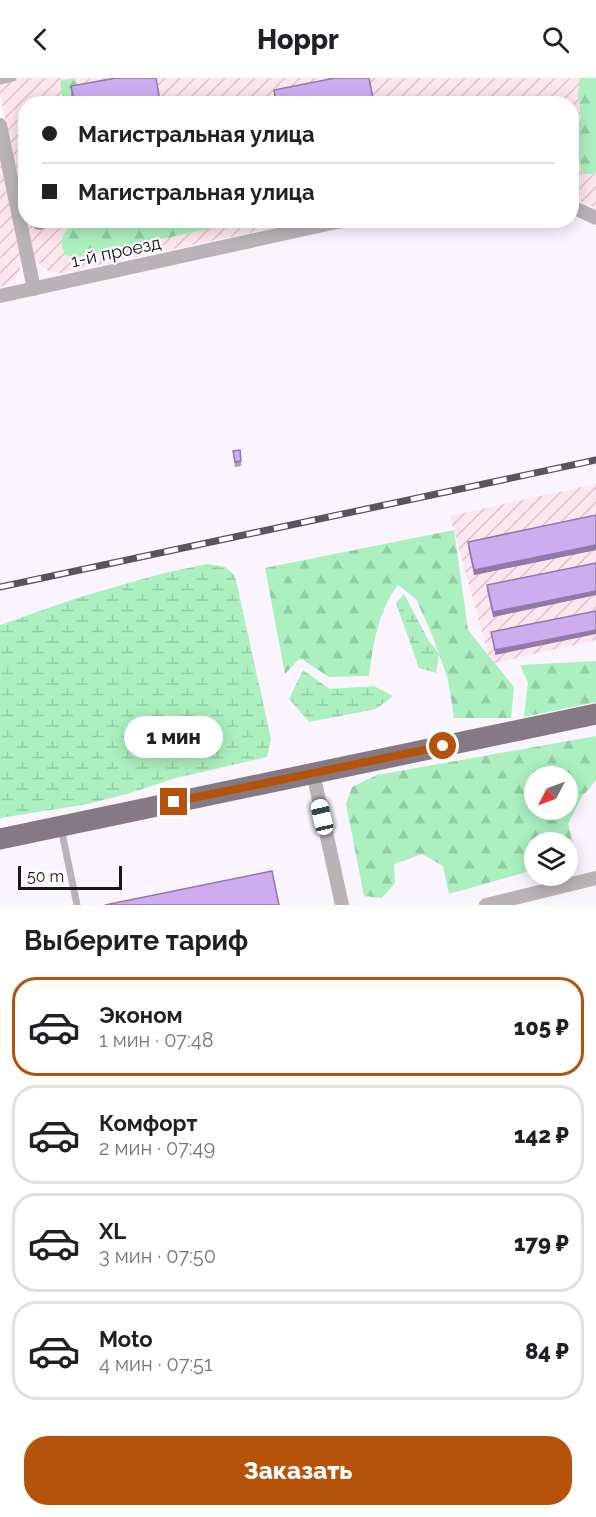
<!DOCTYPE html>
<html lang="ru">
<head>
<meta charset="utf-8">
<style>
	:root { --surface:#fff; --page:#f2f2f2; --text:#202124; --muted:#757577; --line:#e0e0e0; --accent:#b45309 }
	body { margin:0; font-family:Raleway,sans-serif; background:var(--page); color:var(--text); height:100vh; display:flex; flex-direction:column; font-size:22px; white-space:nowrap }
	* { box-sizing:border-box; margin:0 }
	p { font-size:20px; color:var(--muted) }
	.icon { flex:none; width:33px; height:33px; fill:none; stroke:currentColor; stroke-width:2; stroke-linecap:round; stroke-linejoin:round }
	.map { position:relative; height:827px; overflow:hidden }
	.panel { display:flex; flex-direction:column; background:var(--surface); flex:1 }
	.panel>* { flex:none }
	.top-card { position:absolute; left:18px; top:18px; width:561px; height:132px; border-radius:24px; box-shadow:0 3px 15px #0003; display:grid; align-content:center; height:132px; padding:0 24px; background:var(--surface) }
	.needle { width:39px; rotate:229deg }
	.fabs { position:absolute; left:524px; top:688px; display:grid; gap:12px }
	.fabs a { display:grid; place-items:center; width:54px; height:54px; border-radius:50%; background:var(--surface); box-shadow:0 3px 15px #0003; font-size:30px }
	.scale { position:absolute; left:18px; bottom:15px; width:104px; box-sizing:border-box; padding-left:6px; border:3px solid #18151b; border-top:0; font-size:16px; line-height:21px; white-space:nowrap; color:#18151b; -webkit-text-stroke:4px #fff; paint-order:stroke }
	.end { position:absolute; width:27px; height:27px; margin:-14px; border:8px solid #b45309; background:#fff; box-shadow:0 0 0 3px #fff }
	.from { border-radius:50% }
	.bubble { position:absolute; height:42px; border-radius:21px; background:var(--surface); box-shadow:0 3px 15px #0003; font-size:20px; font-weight:800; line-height:42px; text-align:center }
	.car { position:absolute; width:18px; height:36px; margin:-18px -9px; border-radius:8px; box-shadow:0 0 4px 2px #0007; background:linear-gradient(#fff 24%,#345 0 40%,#fff 0 76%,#345 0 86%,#fff 0) }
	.top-card b { display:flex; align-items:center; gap:21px; height:57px; font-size:22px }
	.top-card b+b { border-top:2px solid var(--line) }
	.top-card i { width:15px; height:15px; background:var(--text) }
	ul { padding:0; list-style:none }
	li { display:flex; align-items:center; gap:18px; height:99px; margin:0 12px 9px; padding:0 12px; border:3px solid var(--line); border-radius:24px }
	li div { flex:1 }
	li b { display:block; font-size:22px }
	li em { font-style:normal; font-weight:800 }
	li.selected { border-color:var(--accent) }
	li>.icon { width:54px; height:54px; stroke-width:1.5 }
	h2 { padding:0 24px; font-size:27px; line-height:72px }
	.cta { display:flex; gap:12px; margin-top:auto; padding:12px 24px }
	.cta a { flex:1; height:69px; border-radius:24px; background:var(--accent); color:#fff; font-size:24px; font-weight:800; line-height:69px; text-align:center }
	header { display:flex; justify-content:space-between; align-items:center; height:78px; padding:0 24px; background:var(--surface); font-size:27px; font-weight:800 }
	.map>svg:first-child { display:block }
	.industrial { fill:url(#industrial-furrows) }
	.forest { fill:url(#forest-firs); fill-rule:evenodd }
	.wetland { fill:url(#wetland-marsh) }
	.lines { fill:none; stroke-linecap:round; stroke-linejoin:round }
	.service { stroke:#b9b3b8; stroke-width:7 }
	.minor { stroke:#b9b3b8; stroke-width:14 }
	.primary { stroke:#857a83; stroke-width:21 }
	.rail-casing { stroke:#58555c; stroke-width:7 }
	.rail { stroke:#fff; stroke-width:4.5; stroke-dasharray:14; stroke-linecap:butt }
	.wall { fill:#b294ce }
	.shaded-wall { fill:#9178a8 }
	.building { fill:#cfacf0; stroke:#9178a8; stroke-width:1.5 }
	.route { stroke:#b45309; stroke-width:8 }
	.labels { text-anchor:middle; stroke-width:4.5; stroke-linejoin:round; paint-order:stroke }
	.street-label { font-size:18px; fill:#18151b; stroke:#fff }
</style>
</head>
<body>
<header><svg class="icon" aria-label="back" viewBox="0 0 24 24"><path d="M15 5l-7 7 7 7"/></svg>Hoppr<svg class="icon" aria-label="search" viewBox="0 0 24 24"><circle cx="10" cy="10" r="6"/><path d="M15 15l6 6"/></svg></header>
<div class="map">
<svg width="596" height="827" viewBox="0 0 596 827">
	<defs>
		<pattern id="industrial-furrows" width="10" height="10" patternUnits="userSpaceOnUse" patternTransform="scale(1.5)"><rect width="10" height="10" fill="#ffe5ed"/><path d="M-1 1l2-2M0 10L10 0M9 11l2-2" fill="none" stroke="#dac4cb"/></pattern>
		<pattern id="forest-firs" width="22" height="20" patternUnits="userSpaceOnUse" patternTransform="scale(1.5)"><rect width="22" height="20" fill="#acf0bf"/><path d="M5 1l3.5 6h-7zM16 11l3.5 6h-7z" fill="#93cda4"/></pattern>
		<pattern id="wetland-marsh" width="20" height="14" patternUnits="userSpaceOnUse" patternTransform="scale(1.5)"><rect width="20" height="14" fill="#acf0bf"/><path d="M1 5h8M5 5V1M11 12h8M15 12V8" fill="none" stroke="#93cda4"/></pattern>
	</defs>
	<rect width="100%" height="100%" fill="#f9f4fe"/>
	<g class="industrial">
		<path d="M0 0H596V130L572 119V26H26L25 136 0 16Z"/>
		<path d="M0 77 21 182 20 192 15 201 5 207 0 209Z"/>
		<path d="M27 143H305L60 195 48 193 39 185 34 178Z"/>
		<path d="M596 406V562L491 586 450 438Z"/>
	</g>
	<g class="forest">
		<path d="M75 0 79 10V20L68 23 63 22 60 3Z"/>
		<path d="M580 0H596V96H583L573 64 581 38 578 16Z"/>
		<path d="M74 143H245L74 180 65 177C58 161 63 155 75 145Z"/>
		<path d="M454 452 468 552 514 609 511 640H454L448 601 433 559 416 521 398 507C378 533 373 567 369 598L329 599 300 580 285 596 265 490Z"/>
		<path d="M596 583V624L524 639 528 605 520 587Z"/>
		<path d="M596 658V702L581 720 568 746 577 780 567 783V765H534V792L449 816 443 788 422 776 394 786 395 805 382 820 364 818 346 726 352 709 377 697ZM534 699H567V732H534Z"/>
	</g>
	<g class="wetland">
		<path d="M207 486 225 489 235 498 271 661 267 679 176 700 130 715 88 726 0 740V547L77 520 160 496Z"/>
		<path d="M404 516 429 563 439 576 436 595 419 590 396 525Z"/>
		<path d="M303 592 330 611 374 608 393 618 376 631 309 644 289 621Z"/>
	</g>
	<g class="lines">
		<g class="service">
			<path d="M0 3 13 0"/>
			<path d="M61 750 77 827"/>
		</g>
		<g class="minor">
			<path d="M0 47 34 211"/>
			<path d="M572 129 596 140"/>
			<path d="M0 218 346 142"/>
			<path d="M313 695 342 827"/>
			<path d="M486 827 596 800"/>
		</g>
		<path class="primary" d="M0 761 596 636"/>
		<defs>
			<path id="rail" d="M0 509 596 382"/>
		</defs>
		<use href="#rail" class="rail-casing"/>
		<use href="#rail" class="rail"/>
	</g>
	<g class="wall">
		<path d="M71 8 160 23V26H71Z"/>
		<path d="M274 12 373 20V26H274Z"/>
		<path d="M32 142H46L45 149 40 152 35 151 32 146Z"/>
		<path d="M233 373 241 383V388L235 389Z"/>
		<path d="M596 437V472L474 497 468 469V464Z"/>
		<path d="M596 485V517L493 539 487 512V507Z"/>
	</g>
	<g class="shaded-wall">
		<path d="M45 142H46L45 149 40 152V147Z"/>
		<path d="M596 467V472L474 497V492Z"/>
		<path d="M596 513V517L493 539V534Z"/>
		<path d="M596 552V556L495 577V572Z"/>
	</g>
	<g class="building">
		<path d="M116 0H156L160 23 146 26H75L71 8Z"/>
		<path d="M335 0H369L373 20 343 26H276L274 12Z"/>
		<path d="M32 142H45V145L40 147 35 146Z"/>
		<path d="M240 372 241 383 235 384 233 373Z"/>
		<path d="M596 437V467L474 492 468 464Z"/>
		<path d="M596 485V513L493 534 487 507Z"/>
		<path d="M596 533V552L495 572 491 554Z"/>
		<path d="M272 793 279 827H105Z"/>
	</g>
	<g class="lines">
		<path class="route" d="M174 724 443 668"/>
	</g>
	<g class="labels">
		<g class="street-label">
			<text transform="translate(116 174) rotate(-12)" y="6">1-й проезд</text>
		</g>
	</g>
</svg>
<div class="fabs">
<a><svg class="needle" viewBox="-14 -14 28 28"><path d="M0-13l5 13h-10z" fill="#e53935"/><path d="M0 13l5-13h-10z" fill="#757577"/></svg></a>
<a><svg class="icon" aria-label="layers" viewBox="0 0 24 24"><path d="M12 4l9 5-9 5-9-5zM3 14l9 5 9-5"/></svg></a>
</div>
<div class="scale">50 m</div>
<i class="end from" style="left:443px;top:668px"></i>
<i class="end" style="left:174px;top:724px"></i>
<div class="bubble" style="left:124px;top:638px;width:99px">1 мин</div>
<i class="car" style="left:322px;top:739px;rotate:347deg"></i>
<div class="top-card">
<b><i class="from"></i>Магистральная улица</b>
<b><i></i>Магистральная улица</b>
</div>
</div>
<section class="panel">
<h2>Выберите тариф</h2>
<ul>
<li class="selected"><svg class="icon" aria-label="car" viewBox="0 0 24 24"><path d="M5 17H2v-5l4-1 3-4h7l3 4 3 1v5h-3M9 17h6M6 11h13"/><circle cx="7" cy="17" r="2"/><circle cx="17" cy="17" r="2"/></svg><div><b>Эконом</b><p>1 мин · 07:48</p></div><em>105 ₽</em></li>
<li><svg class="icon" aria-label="car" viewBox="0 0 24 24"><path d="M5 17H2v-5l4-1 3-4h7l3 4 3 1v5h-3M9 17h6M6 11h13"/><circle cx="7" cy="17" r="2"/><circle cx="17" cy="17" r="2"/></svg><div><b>Комфорт</b><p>2 мин · 07:49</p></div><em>142 ₽</em></li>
<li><svg class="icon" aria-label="car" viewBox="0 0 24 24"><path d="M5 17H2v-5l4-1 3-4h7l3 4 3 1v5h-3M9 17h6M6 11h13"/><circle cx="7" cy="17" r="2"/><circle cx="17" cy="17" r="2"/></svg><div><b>XL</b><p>3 мин · 07:50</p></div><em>179 ₽</em></li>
<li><svg class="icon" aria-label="car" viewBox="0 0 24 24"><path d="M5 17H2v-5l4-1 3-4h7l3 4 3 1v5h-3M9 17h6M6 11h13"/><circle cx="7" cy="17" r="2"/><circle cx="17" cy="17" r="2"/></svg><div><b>Moto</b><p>4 мин · 07:51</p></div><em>84 ₽</em></li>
</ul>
<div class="cta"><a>Заказать</a></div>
</section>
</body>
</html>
